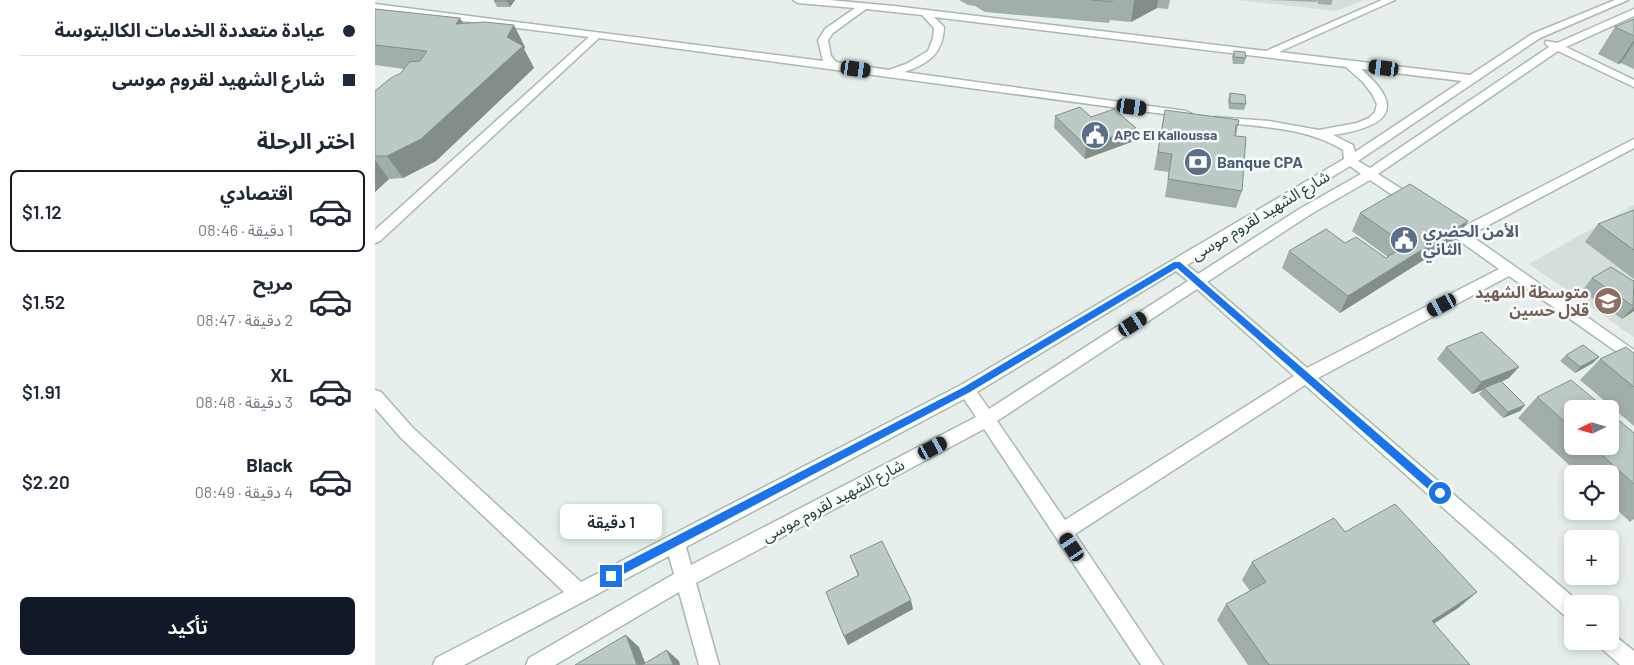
<!DOCTYPE html>
<html lang="ar">
<head>
<meta charset="utf-8">
<style>
	:root { --surface:#fff; --page:#f6f6f7; --text:#1f2937; --muted:#747a83; --line:#e0e1e3; --accent:#111827 }
	body { margin:0; font-family:Barlow,"Noto Sans Arabic",sans-serif; background:var(--page); color:var(--text); direction:rtl; height:100vh; display:flex; flex-direction:column; font-size:19px; white-space:nowrap }
	* { box-sizing:border-box; margin:0 }
	p { font-size:16px; color:var(--muted) }
	.icon { flex:none; width:28px; height:28px; fill:none; stroke:currentColor; stroke-width:2; stroke-linecap:round; stroke-linejoin:round }
	.map { position:relative; flex:1; overflow:hidden; direction:ltr }
	.details { display:flex; flex-direction:column; background:var(--surface); width:375px }
	.details>* { flex:none }
	.hud { display:grid; align-content:center; height:110px; padding:0 20px; background:var(--surface) }
	.needle { width:32px; rotate:265deg }
	.controls { position:absolute; left:1189px; top:400px; display:grid; gap:10px }
	.controls a { display:grid; place-items:center; width:55px; height:55px; border-radius:8px; background:var(--surface); box-shadow:0 2px 8px #0003; font-size:25px }
	.end { position:absolute; width:22px; height:22px; margin:-11px; border:6px solid #1a73e8; background:#fff; box-shadow:0 0 0 2px #fff }
	.from { border-radius:50% }
	.bubble { position:absolute; height:35px; border-radius:8px; background:var(--surface); box-shadow:0 2px 8px #0003; font-size:16px; font-weight:600; line-height:35px; text-align:center; direction:rtl }
	.car { position:absolute; width:15px; height:30px; margin:-15px -8px; border-radius:6px; box-shadow:0 0 4px 1px #0007; background:linear-gradient(#222 24%,#8ab4d8 0 40%,#222 0 76%,#8ab4d8 0 86%,#222 0) }
	.hud b { display:flex; align-items:center; gap:18px; height:48px; font-size:19px }
	.hud b+b { border-top:1px solid var(--line) }
	.hud i { width:12px; height:12px; background:var(--text) }
	ul { padding:0; list-style:none }
	li { display:flex; align-items:center; gap:15px; height:82px; margin:0 10px 8px; padding:0 10px; border:2px solid transparent; border-radius:8px }
	li div { flex:1 }
	li b { display:block; font-size:19px }
	li em { font-style:normal; font-weight:600 }
	li.on { border-color:var(--accent) }
	li>.icon { width:45px; height:45px; stroke-width:1.5 }
	h2 { padding:0 20px; font-size:22px; line-height:60px }
	.cta { display:flex; gap:10px; margin-top:auto; padding:10px 20px }
	.cta a { flex:1; height:58px; border-radius:8px; background:var(--accent); color:#fff; font-size:20px; font-weight:600; line-height:58px; text-align:center }
	main { display:flex; flex:1; min-height:0 }
	.map>svg:first-child { display:block }
	.built { fill:#d4dfda }
	.lines { fill:none; stroke-linecap:round; stroke-linejoin:round }
	.minor-casing { stroke:#a8b8b2; stroke-width:3 }
	.minor { fill:#fff; fill-rule:evenodd }
	.wall { fill:#a1aea9 }
	.shaded-wall { fill:#838d89 }
	.building { fill:#bbcac4; stroke:#838d89 }
	.route { fill:#1a73e8 }
	.labels { text-anchor:middle; stroke-width:5; stroke-linejoin:round; paint-order:stroke }
	.far-service-label { font-size:14px; font-weight:bold; fill:#4e5e75; stroke:#f7fbf9; text-anchor:start }
	.service-label { font-size:16px; font-weight:bold; fill:#4e5e75; stroke:#f7fbf9; text-anchor:start }
	.street-label { font-size:16px; fill:#24423a; stroke:#f7fbf9 }
	.education-label { font-size:16px; font-weight:bold; fill:#785e54; stroke:#f7fbf9; text-anchor:end }
</style>
</head>
<body>
<main>
<div class="map">
<svg width="1259" height="665" viewBox="0 0 1259 665">
	<rect width="100%" height="100%" fill="#e6efeb"/>
	<g class="built">
		<path d="M864 0H990L961 11Z"/>
		<path d="M1259 205V337L1154 264Z"/>
	</g>
	<g class="lines">
		<defs>
			<g id="minor">
				<path d="M418 0H454L519 6 891 51 1007 0H1020L904 52 1095 75 1157 34 1240 0H1253L1165 38 983 161 995 168 1174 47 1170 43 1171 41 1182 43 1259 9V16L1191 47 1259 80V87L1183 51 1003 174 1044 200 1045 203 1044 206H1034L995 180 936 214 832 282 932 368 1124 269 1064 226 1062 223 1064 220H1074L1086 228 1259 139V148L1095 235 1259 350V364L1134 276 943 378 1205 603 1198 604V619L1191 617 930 385 700 534 788 665H766L609 429 321 583 344 665H324L304 592 180 665H151L154 658 299 574 294 556 89 665H58L61 658 189 592 26 438 0 408V390L6 392 38 428 206 582 586 385 969 159 968 150C932 127 885 127 844 122L838 119 840 117 894 121 944 130 982 123 994 118 1000 112 1002 104 997 94 988 82 971 67 559 17 569 27C568 54 553 64 529 72L811 111 817 114 811 117 224 38 5 241 0 243V230L214 37 0 10V4L448 61 443 40 450 29 480 8 423 3ZM491 9 547 15 559 28 558 38 553 51 531 64 514 70 461 62 456 56 453 40 458 33ZM986 69 1087 81 980 152 978 145 958 135C1010 127 1034 110 986 69ZM975 166 986 174 926 208 823 274 812 265ZM801 271 813 281 614 409 602 392ZM822 289 919 376 690 520 622 421ZM589 399 601 417 316 565 311 547Z"/>
				<path d="M1235 632 1259 651V665H1245L1226 648 1223 641H1235Z"/>
			</g>
		</defs>
		<use href="#minor" class="minor-casing"/>
		<use href="#minor" class="minor"/>
	</g>
	<g class="wall">
		<path d="M140 0 135 7H122L119 1Z"/>
		<path d="M584 0H795L793 9 782 8 756 22 735 20 734 23 610 12 600 6 593 5Z"/>
		<path d="M892 0H958L956 5 943 4 942 0 941 2Z"/>
		<path d="M0 9 88 23 150 47 149 49 159 68 61 161 28 178 14 179 0 192V91L26 73 29 69 0 65Z"/>
		<path d="M1259 19V69L1246 63 1243 64 1223 54 1240 27Z"/>
		<path d="M859 51 871 58 869 64H858L857 57Z"/>
		<path d="M855 93 871 104 869 110 854 109 853 100Z"/>
		<path d="M790 110 863 125 861 136 867 191 861 208 790 197 794 172 779 170Z"/>
		<path d="M680 116 716 117 761 128 759 141 710 159 679 128Z"/>
		<path d="M1259 210V279L1210 242 1223 224Z"/>
		<path d="M985 213 1082 239 965 313 907 268 914 251 970 243 1011 258 1013 257 977 231Z"/>
		<path d="M1217 278 1258 281 1259 280V311L1247 319 1207 291Z"/>
		<path d="M1071 347 1134 378 1126 382 1150 405 1145 411 1128 418 1104 394 1108 390 1097 394 1062 359Z"/>
		<path d="M1259 353V426L1205 380 1225 359Z"/>
		<path d="M1191 355 1218 363 1200 373 1185 361Z"/>
		<path d="M1162 397 1198 409V446H1235L1259 433V519L1255 522 1235 503V474H1204L1143 418Z"/>
		<path d="M970 532 1102 592 1083 608 1059 624 1095 665H873L842 620 851 604 875 591 867 580 877 562Z"/>
		<path d="M475 556 538 609 473 645 469 636 483 576Z"/>
	</g>
	<g class="shaded-wall">
		<path d="M133 0H140L135 7 132 1Z"/>
		<path d="M760 0H783L782 8 756 22 759 1Z"/>
		<path d="M85 18 97 39 81 24Z"/>
		<path d="M139 25 150 47 149 49 159 68 61 161 28 178 12 156 132 37Z"/>
		<path d="M1259 40V43L1246 63 1243 64Z"/>
		<path d="M761 128 759 141 710 159 711 146Z"/>
		<path d="M0 160 14 179 0 192Z"/>
		<path d="M1093 221 1082 239 965 313 973 296Z"/>
		<path d="M1259 306V311L1247 319Z"/>
		<path d="M1224 357 1218 363 1200 373 1205 367Z"/>
		<path d="M1144 367 1134 378 1109 389V388L1108 390 1097 394 1106 382Z"/>
		<path d="M1150 405 1145 411 1128 418 1133 412Z"/>
		<path d="M1102 592 1083 608 1039 636 1057 621Z"/>
		<path d="M536 600 538 609 473 645 469 636Z"/>
		<path d="M251 635 264 647 271 665H262Z"/>
		<path d="M292 650 304 661 305 665H298Z"/>
	</g>
	<g class="building">
		<path d="M120 0H133L132 1H119Z"/>
		<path d="M718 0H737V2Z"/>
		<path d="M0 9 85 18 81 24 109 22 139 25 132 37 148 46 46 139 12 156H0V91L16 78 26 73 34 62 45 61 52 51 0 45Z"/>
		<path d="M1259 19V36L1240 27Z"/>
		<path d="M859 51 870 52 871 58 859 57Z"/>
		<path d="M855 93 870 95 871 104 855 103Z"/>
		<path d="M705 107 716 117 739 109 761 128 711 146 680 116Z"/>
		<path d="M790 110 864 120 863 125H861L860 136 871 137 867 191 793 179 797 154 783 152Z"/>
		<path d="M1035 184 1093 221 973 296 914 251 951 229 970 243 981 237 1011 258 1031 245 985 213Z"/>
		<path d="M1259 210V250L1223 224Z"/>
		<path d="M1236 267 1258 281 1259 280 1258 306 1217 278Z"/>
		<path d="M1107 332 1144 367 1106 382 1071 347Z"/>
		<path d="M1208 345 1224 357 1205 367 1191 355Z"/>
		<path d="M1251 347 1259 353V387L1225 359Z"/>
		<path d="M1196 380 1231 409H1198V429L1162 397Z"/>
		<path d="M1126 381 1150 405 1133 412 1109 388Z"/>
		<path d="M1235 413 1259 433V484L1217 446H1235Z"/>
		<path d="M1020 504 1102 592 1057 621 1095 665H894L851 604 891 582 877 562 959 518 970 532Z"/>
		<path d="M507 541 536 600 469 636 451 592 484 575 475 556Z"/>
		<path d="M251 635 262 665H200Z"/>
		<path d="M292 650 298 665H267Z"/>
	</g>
	<path class="route" d="M799 262H805L1068 490V496H1061L802 268 595 392 239 579H232V572L589 387Z"/>
	<defs>
		<symbol id="civic-disc" viewBox="-11 -11 22 22"><circle r="9.5" fill="#5c6f8a" stroke="#f7fbf9"/><path d="M-.6-6.5H3V-4.5H.6V-3L4-1V1h2V6H-6V1h2V-1L-.6-3ZM-1.2 2.5V6h2.4V2.5Z" fill="#fff"/></symbol>
		<symbol id="bank-disc" viewBox="-11 -11 22 22"><circle r="9.5" fill="#5c6f8a" stroke="#f7fbf9"/><path d="M-6-4H6V4H-6ZM0-2.3a2.3 2.3 0 1 0 0 4.6a2.3 2.3 0 1 0 0-4.6Z" fill="#fff"/></symbol>
		<symbol id="school-disc" viewBox="-11 -11 22 22"><circle r="9.5" fill="#8d6e63" stroke="#f7fbf9"/><path d="M0-5L7-2L0 1L-7-2ZM-4 1L0 2.5L4 1V4Q0 6-4 4Z" fill="#fff"/></symbol>
	</defs>
	<g fill-rule="evenodd">
		<use href="#civic-disc" x="704" y="119" width="32" height="32"/>
		<use href="#bank-disc" x="807" y="146" width="32" height="32"/>
		<use href="#civic-disc" x="1013" y="224" width="32" height="32"/>
		<use href="#school-disc" x="1217" y="285" width="32" height="32"/>
	</g>
	<g class="labels">
		<g class="far-service-label">
			<text x="739" y="140">APC El Kalioussa</text>
		</g>
		<g class="service-label">
			<text x="842" y="168">Banque CPA</text>
			<text x="1048" y="237">الأمن الحضري<tspan x="1048" dy="18">الثاني</tspan></text>
		</g>
		<g class="street-label">
			<text transform="translate(885 215) rotate(-31)" y="6">شارع الشهيد لقروم موسى</text>
			<text transform="translate(458 500) rotate(-28)" y="6">شارع الشهيد لقروم موسى</text>
		</g>
		<g class="education-label">
			<text x="1214" y="298">متوسطة الشهيد<tspan x="1214" dy="18">قلال حسين</tspan></text>
		</g>
	</g>
</svg>
<div class="controls">
<a><svg class="needle" viewBox="-14 -14 28 28"><path d="M0-13l5 13h-10z" fill="#e53935"/><path d="M0 13l5-13h-10z" fill="#747a83"/></svg></a>
<a><svg class="icon" aria-label="locate" viewBox="0 0 24 24"><circle cx="12" cy="12" r="6"/><path d="M12 2v4M12 18v4M2 12h4M18 12h4"/></svg></a>
<a>+</a>
<a>−</a>
</div>
<i class="end from" style="left:1065px;top:493px"></i>
<i class="end" style="left:236px;top:576px"></i>
<div class="bubble" style="left:185px;top:504px;width:102px">1 دقيقة</div>
<i class="car" style="left:1009px;top:68px;rotate:277deg"></i>
<i class="car" style="left:481px;top:69px;rotate:98deg"></i>
<i class="car" style="left:757px;top:107px;rotate:98deg"></i>
<i class="car" style="left:1067px;top:305px;rotate:242deg"></i>
<i class="car" style="left:758px;top:324px;rotate:57deg"></i>
<i class="car" style="left:558px;top:448px;rotate:62deg"></i>
<i class="car" style="left:697px;top:547px;rotate:326deg"></i>
</div>
<section class="details">
<div class="hud">
<b><i class="from"></i>عيادة متعددة الخدمات الكاليتوسة</b>
<b><i></i>شارع الشهيد لقروم موسى</b>
</div>
<h2>اختر الرحلة</h2>
<ul>
<li class="on"><svg class="icon" aria-label="car" viewBox="0 0 24 24"><path d="M5 17H2v-5l4-1 3-4h7l3 4 3 1v5h-3M9 17h6M6 11h13"/><circle cx="7" cy="17" r="2"/><circle cx="17" cy="17" r="2"/></svg><div><b>اقتصادي</b><p>1 دقيقة · 08:46</p></div><em>$1.12</em></li>
<li><svg class="icon" aria-label="car" viewBox="0 0 24 24"><path d="M5 17H2v-5l4-1 3-4h7l3 4 3 1v5h-3M9 17h6M6 11h13"/><circle cx="7" cy="17" r="2"/><circle cx="17" cy="17" r="2"/></svg><div><b>مريح</b><p>2 دقيقة · 08:47</p></div><em>$1.52</em></li>
<li><svg class="icon" aria-label="car" viewBox="0 0 24 24"><path d="M5 17H2v-5l4-1 3-4h7l3 4 3 1v5h-3M9 17h6M6 11h13"/><circle cx="7" cy="17" r="2"/><circle cx="17" cy="17" r="2"/></svg><div><b>XL</b><p>3 دقيقة · 08:48</p></div><em>$1.91</em></li>
<li><svg class="icon" aria-label="car" viewBox="0 0 24 24"><path d="M5 17H2v-5l4-1 3-4h7l3 4 3 1v5h-3M9 17h6M6 11h13"/><circle cx="7" cy="17" r="2"/><circle cx="17" cy="17" r="2"/></svg><div><b>Black</b><p>4 دقيقة · 08:49</p></div><em>$2.20</em></li>
</ul>
<div class="cta"><a>تأكيد</a></div>
</section>
</main>
</body>
</html>
